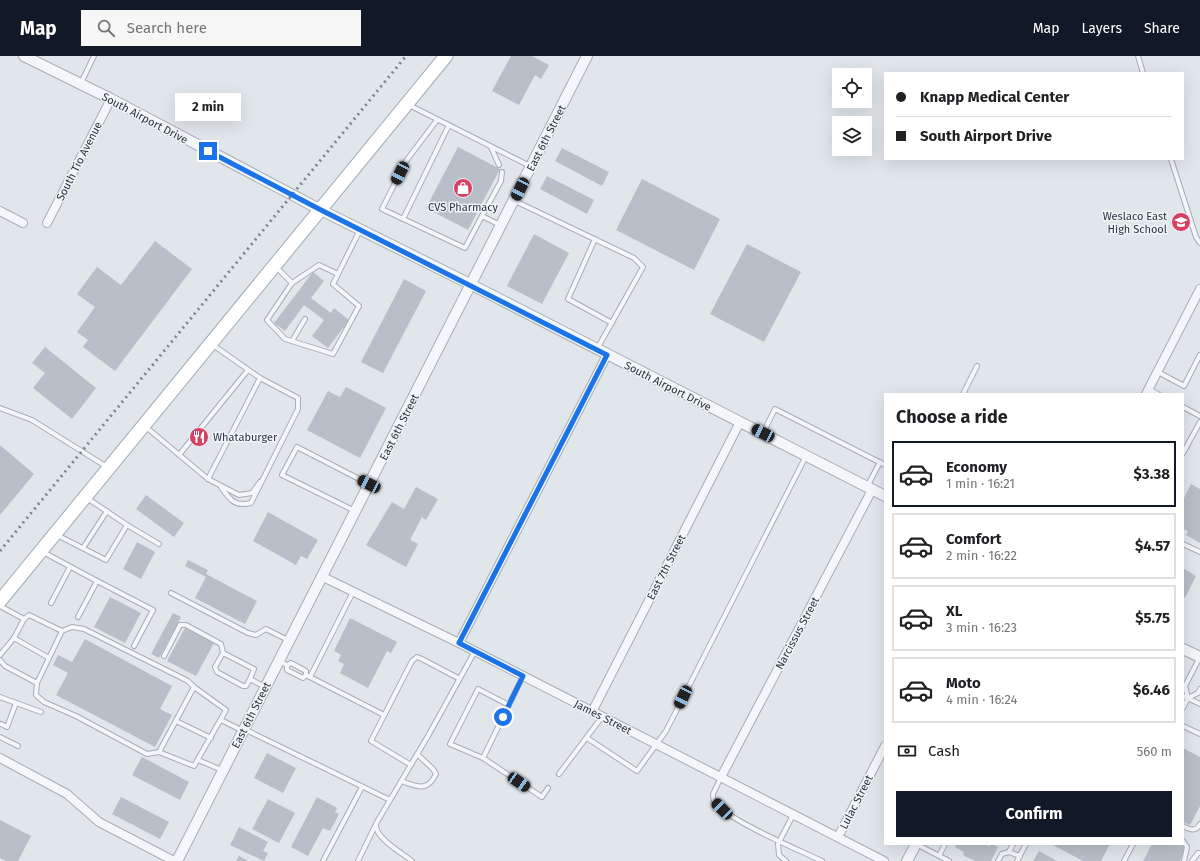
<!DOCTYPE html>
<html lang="en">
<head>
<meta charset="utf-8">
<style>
	:root { --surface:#fff; --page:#f6f6f6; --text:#202124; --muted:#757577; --line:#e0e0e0; --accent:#111827 }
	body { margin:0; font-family:"Fira Sans",sans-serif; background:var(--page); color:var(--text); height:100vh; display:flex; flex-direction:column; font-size:15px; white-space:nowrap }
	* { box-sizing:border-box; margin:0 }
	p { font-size:13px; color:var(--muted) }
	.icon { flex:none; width:22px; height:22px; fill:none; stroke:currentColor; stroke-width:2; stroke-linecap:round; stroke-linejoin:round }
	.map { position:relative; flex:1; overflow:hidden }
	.side { position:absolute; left:884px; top:337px; width:300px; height:452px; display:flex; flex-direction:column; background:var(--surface); border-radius:0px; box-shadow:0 4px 16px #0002 }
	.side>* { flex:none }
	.banner { position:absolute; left:884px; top:16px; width:300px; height:88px; border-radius:0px; box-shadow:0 4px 16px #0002; display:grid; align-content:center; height:88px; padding:0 12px; background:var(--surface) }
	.buttons { position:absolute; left:832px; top:12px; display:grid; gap:8px }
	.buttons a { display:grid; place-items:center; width:40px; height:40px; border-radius:0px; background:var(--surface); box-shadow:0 4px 16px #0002; font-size:20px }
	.end { position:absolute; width:18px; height:18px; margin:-9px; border:5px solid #1a73e8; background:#fff; box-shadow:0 0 0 2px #fff }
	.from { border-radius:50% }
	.bubble { position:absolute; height:28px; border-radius:0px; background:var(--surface); box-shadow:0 4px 16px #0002; font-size:13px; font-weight:700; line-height:28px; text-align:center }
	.car { position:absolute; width:12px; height:24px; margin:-12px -6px; border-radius:5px; box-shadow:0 0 3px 1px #0007; background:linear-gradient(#222 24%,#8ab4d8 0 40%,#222 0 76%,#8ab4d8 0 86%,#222 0) }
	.banner b { display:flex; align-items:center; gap:14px; height:38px; font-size:15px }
	.banner b+b { border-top:1px solid var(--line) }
	.banner i { width:10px; height:10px; background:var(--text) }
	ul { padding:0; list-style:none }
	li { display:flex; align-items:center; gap:12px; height:66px; margin:0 8px 6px; padding:0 4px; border:2px solid var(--line); border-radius:0px }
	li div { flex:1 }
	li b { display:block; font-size:15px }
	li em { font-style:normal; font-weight:700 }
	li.on { border-color:var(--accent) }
	li>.icon { width:36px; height:36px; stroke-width:1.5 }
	h2 { padding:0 12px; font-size:18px; line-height:48px }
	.pay { display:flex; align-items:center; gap:10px; height:44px; padding:0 12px; font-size:15px }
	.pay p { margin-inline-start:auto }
	.primary-button { display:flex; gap:8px; margin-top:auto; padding:8px 12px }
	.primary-button a { flex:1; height:46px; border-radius:0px; background:var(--accent); color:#fff; font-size:16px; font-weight:700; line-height:46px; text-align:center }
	header { display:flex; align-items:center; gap:24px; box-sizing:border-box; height:56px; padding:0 20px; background:var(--accent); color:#fff }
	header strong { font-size:19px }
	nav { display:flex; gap:22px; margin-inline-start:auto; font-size:14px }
	.search { width:280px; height:36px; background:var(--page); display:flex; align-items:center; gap:10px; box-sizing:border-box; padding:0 14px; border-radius:0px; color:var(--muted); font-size:15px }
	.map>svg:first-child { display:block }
	.building { fill:#b8bfc9 }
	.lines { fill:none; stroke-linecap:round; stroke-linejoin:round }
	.service-casing { stroke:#a6adb6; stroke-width:6 }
	.minor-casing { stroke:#a6adb6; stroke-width:10 }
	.tertiary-casing { stroke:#a6adb6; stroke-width:12 }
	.primary-casing { stroke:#a0abb7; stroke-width:15 }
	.service { stroke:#f4f6f9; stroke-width:4 }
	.minor { stroke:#f4f6f9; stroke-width:8 }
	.tertiary { stroke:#f4f6f9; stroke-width:10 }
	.primary { stroke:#fff; stroke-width:13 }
	.rail { stroke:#7a8695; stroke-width:3; stroke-dasharray:2 4; stroke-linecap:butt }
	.route { stroke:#1a73e8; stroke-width:5 }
	.labels { text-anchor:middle; stroke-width:3; stroke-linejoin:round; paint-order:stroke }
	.street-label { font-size:11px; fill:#283444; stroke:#f1f4f8 }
	.poi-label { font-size:11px; fill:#283444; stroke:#f1f4f8 }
</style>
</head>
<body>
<header>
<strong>Map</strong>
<div class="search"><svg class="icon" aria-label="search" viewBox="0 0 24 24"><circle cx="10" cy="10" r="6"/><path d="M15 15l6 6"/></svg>Search here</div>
<nav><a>Map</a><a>Layers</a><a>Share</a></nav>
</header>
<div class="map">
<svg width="1200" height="805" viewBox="0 0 1200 805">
	<rect width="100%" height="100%" fill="#e1e6eb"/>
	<g class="building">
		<path d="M511 0H532L549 9 541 23 535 19 519 49 492 35Z"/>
		<path d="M458 91 500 113 468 174 426 152Z"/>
		<path d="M562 92 609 116 602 130 555 105Z"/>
		<path d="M547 120 594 144 587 158 540 133Z"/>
		<path d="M642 123 720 163 694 214 616 174Z"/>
		<path d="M534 178 569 197 542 248 507 230Z"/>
		<path d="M155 185 192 213 115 315 83 291 88 284 77 276 95 251 77 238 97 211 121 229Z"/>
		<path d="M747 188 801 216 764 286 710 258Z"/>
		<path d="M313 216 324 225 311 242 331 257 334 252 349 264 328 292 312 280 324 264 304 249 285 275 274 267Z"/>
		<path d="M404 223 426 235 383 317 361 306Z"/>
		<path d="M45 291 96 332 72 363 33 332 45 317 32 307Z"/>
		<path d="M346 331 386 352 360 402 307 374 328 335 340 341Z"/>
		<path d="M0 389 34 418 0 459Z"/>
		<path d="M1191 428 1200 433V487L1186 479 1188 475 1183 473V444Z"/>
		<path d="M416 431 438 443 426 464 422 461 410 484 418 488 406 511 366 489 392 446 404 453Z"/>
		<path d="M146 439 184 467 174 481 136 453Z"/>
		<path d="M268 456 318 484 307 503 301 500 296 509 253 485Z"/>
		<path d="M137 486 155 496 141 523 123 513Z"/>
		<path d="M188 504 208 514 206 518 257 545 245 568 195 542 206 521 185 510Z"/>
		<path d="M1183 512 1196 520 1185 542 1183 541Z"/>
		<path d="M110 541 141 557 125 587 94 571Z"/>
		<path d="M173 557 181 561 159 602 151 598Z"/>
		<path d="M350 562 397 586 391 597 387 595 368 632 340 617 344 608 338 605 341 599 334 595Z"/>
		<path d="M185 572 214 587 196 620 167 605Z"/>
		<path d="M85 583 172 630 160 653 172 659 155 691 56 639 68 617 53 609 58 599 72 606Z"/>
		<path d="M1183 692 1200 701V750L1190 769 1183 766Z"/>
		<path d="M267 697 296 712 283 737 254 722Z"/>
		<path d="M142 701 189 726 180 744 132 719Z"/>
		<path d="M121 741 169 766 160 783 112 758Z"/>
		<path d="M317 741 337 752 335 756 339 758 330 775 323 772 308 800 291 791Z"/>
		<path d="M268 743 295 757 279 787 252 773Z"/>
		<path d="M0 764 31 780 18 805H6L0 802Z"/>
		<path d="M239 771 268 786 263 795 268 797 264 805 230 789Z"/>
		<path d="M956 788H985L989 790 993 788 998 791 991 805H975L963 799 964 796 955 791Z"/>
		<path d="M1051 788H1110L1101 805H1083Z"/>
		<path d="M1152 788H1178L1187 792 1180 805H1143Z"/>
		<path d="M1039 795 1057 805H1033Z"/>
		<path d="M239 800 248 805H236Z"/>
	</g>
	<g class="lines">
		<defs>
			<g id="service">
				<path d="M1138 0 1143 17"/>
				<path d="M81 27 94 0"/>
				<path d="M409 49 530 110"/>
				<path d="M437 64 406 105 382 153 465 192 482 160 500 169"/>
				<path d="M491 91 499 109"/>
				<path d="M1171 103 1196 181 1200 187"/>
				<path d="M515 145 634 202 643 211 597 293"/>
				<path d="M482 160 501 125 502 116"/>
				<path d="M403 163 449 69"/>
				<path d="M595 183 568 243 612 267"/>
				<path d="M276 211 292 227"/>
				<path d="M338 218 319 209 292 227 267 264 285 283 333 298 359 250 333 228 360 174"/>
				<path d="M292 285 305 263"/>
				<path d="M1158 316 1184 330 1200 299"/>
				<path d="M1149 333 1158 338"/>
				<path d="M963 338 977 310"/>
				<path d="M1183 351 1200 360"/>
				<path d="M0 352 32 364 107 411"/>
				<path d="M146 371 208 423 260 322 213 289"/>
				<path d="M763 377 775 353 885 409"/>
				<path d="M1183 397 1200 366"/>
				<path d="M179 399 248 314"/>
				<path d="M208 423 239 439 252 437 260 426"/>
				<path d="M221 431C230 444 235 451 251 447L298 353V342L260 322"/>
				<path d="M867 431 880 406"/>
				<path d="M355 455 282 419 297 391 369 428"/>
				<path d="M127 469 159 488"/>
				<path d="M57 479 106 504 127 469 87 442"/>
				<path d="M1183 488 1200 496"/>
				<path d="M83 492 107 455"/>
				<path d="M43 496 97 525 78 561"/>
				<path d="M97 525 153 554 134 590"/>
				<path d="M171 537 248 577 256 579 266 573 288 584"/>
				<path d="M51 547 70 511"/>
				<path d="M0 550 24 563 14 582 0 599"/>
				<path d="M62 575 72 571 84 573 188 625 194 631"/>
				<path d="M14 582 49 602"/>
				<path d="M223 597 254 613 250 623"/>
				<path d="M164 600 180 569H186L221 588 223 597 215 611 217 616 243 630H246L250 623 265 631"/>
				<path d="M1200 601 1185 630 1188 642 1198 637 1200 633"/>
				<path d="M0 604 5 610 37 627 62 575 29 559 24 563"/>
				<path d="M279 605 287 609 291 607 306 615V619L384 659"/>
				<path d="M287 609V614L303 622 306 619"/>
				<path d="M523 620 483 702 542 741 548 732"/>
				<path d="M310 621 353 536"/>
				<path d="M37 627 36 639 44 646 76 660 147 698 159 696 194 710 226 654 194 631 159 696"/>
				<path d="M1183 640 1200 648"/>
				<path d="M0 641 41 656"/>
				<path d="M1183 652 1188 642"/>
				<path d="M221 664 243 675"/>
				<path d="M176 665 211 682"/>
				<path d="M1 668 7 671 16 647"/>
				<path d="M1183 670 1200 678"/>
				<path d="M244 673 390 744"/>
				<path d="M0 681 18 690"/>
				<path d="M587 682 637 715 666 675 806 400"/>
				<path d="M483 702 450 688 478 633 509 649"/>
				<path d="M198 704 222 714"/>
				<path d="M411 709 371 685 412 605 417 601 422 603 458 622"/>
				<path d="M559 718 602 661"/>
				<path d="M721 721 713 738C713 741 713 744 715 746 727 764 799 794 822 805"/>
				<path d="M401 725C417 730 427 737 436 718L433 713 417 698"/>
				<path d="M376 770C377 783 402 797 412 805"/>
				<path d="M1183 770C1190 774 1196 776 1200 768"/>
				<path d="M1183 785 1187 791 1184 805"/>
				<path d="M916 788 949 805"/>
				<path d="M1009 796 1013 788"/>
				<path d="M939 800 945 788"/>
				<path d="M323 805 362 731"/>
				<path d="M358 805 377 766 428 680 475 595"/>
				<path d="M786 805 779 799 778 788 793 759"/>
				<path d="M998 805 1002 798 1009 796 1020 800"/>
				<path d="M1017 805 1026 788"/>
				<path d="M1124 805 1133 788"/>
				<path d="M1192 805 1198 797H1200"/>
			</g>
			<g id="minor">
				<path d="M0 155 23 167"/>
				<path d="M47 167 111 43"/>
				<path d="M1146 338 1200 233"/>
				<path d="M321 520 459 587 884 805"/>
				<path d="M459 587 607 299"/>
				<path d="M592 656 740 366"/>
				<path d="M0 702 67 738 99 766 174 805"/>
				<path d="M721 721 872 434"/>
				<path d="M838 781 885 690"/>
			</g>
			<g id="tertiary">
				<path d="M24 0 111 43 321 154 472 229 885 440"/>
				<path d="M1183 593 1200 601"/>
				<path d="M177 805 587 0"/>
				<path d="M907 805 916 788"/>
			</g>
			<path id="primary" d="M0 545 446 0"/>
		</defs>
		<use href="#service" class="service-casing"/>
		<use href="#minor" class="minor-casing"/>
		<use href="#tertiary" class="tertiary-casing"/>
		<use href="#primary" class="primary-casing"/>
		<use href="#service" class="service"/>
		<use href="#minor" class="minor"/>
		<use href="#tertiary" class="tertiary"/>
		<use href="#primary" class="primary"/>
		<path class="rail" d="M0 495 406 0"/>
	</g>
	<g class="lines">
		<path class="route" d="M208 95 321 154 607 299 459 587 523 620 503 661"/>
	</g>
	<defs>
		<symbol id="shop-disc" viewBox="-11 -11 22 22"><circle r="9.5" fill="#d64062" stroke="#f1f4f8"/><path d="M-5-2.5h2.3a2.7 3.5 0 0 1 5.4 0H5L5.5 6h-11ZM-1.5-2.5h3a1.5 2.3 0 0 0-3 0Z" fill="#fff"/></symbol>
		<symbol id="school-disc" viewBox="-11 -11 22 22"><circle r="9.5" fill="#d64062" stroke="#f1f4f8"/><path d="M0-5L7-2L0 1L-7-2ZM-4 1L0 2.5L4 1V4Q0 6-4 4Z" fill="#fff"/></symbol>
		<symbol id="restaurant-disc" viewBox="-11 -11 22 22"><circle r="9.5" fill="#d64062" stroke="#f1f4f8"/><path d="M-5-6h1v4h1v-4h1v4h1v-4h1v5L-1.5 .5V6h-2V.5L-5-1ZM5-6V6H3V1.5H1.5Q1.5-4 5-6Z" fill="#fff"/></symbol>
	</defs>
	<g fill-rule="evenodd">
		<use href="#shop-disc" x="452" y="121" width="22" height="22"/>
		<use href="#school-disc" x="1170" y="155" width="22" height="22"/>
		<use href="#restaurant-disc" x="188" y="370" width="22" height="22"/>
	</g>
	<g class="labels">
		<g class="street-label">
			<text transform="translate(145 62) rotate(28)" y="4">South Airport Drive</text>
			<text transform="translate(546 82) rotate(-63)" y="4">East 6th Street</text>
			<text transform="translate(79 105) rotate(-63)" y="4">South Tio Avenue</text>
			<text transform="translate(668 330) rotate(27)" y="4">South Airport Drive</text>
			<text transform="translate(399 371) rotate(-63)" y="4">East 6th Street</text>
			<text transform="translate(666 511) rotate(-63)" y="4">East 7th Street</text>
			<text transform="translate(797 577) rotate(-62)" y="4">Narcissus Street</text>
			<text transform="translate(251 659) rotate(-63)" y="4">East 6th Street</text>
			<text transform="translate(603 661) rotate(27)" y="4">James Street</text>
			<text transform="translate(856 746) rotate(-63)" y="4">Lulac Street</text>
		</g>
		<g class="poi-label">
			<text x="463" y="155">CVS Pharmacy</text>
			<text x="1167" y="164" text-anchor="end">Weslaco East<tspan x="1167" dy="13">High School</tspan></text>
			<text x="213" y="385" text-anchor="start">Whataburger</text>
		</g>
	</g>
</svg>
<div class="buttons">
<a><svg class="icon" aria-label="locate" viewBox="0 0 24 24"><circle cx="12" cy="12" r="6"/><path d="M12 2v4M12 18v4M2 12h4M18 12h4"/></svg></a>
<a><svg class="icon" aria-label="layers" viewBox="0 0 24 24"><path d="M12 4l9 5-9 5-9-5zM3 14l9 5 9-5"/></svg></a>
</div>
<i class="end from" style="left:503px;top:661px"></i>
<i class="end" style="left:208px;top:95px"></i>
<div class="bubble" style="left:175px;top:37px;width:66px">2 min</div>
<i class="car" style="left:400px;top:117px;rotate:207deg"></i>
<i class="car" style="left:520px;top:133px;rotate:207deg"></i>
<i class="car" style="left:763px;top:377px;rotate:297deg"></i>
<i class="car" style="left:369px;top:428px;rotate:297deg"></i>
<i class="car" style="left:683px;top:641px;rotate:206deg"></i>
<i class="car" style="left:519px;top:726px;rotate:124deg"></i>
<i class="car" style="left:722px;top:753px;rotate:315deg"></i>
<div class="banner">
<b><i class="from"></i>Knapp Medical Center</b>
<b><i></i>South Airport Drive</b>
</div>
<section class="side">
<h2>Choose a ride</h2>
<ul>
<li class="on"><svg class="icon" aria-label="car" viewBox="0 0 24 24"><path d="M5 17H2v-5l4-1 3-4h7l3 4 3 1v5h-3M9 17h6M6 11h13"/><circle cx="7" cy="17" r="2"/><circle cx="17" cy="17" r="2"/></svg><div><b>Economy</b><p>1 min · 16:21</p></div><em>$3.38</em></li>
<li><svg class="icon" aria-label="car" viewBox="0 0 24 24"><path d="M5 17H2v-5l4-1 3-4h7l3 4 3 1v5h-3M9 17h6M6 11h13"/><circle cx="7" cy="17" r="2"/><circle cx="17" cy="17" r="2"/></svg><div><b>Comfort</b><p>2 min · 16:22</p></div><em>$4.57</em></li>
<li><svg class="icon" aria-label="car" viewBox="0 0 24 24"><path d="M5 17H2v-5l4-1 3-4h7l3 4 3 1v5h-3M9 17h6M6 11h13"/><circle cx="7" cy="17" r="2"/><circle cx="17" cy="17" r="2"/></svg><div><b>XL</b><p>3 min · 16:23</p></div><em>$5.75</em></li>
<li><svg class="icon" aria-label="car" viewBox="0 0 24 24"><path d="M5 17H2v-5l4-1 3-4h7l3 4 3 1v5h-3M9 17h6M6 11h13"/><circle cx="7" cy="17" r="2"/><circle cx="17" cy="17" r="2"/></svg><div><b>Moto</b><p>4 min · 16:24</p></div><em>$6.46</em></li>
</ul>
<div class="pay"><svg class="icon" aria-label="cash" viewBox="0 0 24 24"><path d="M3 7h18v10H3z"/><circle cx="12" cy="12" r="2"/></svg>Cash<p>560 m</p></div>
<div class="primary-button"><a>Confirm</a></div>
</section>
</div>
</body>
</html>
